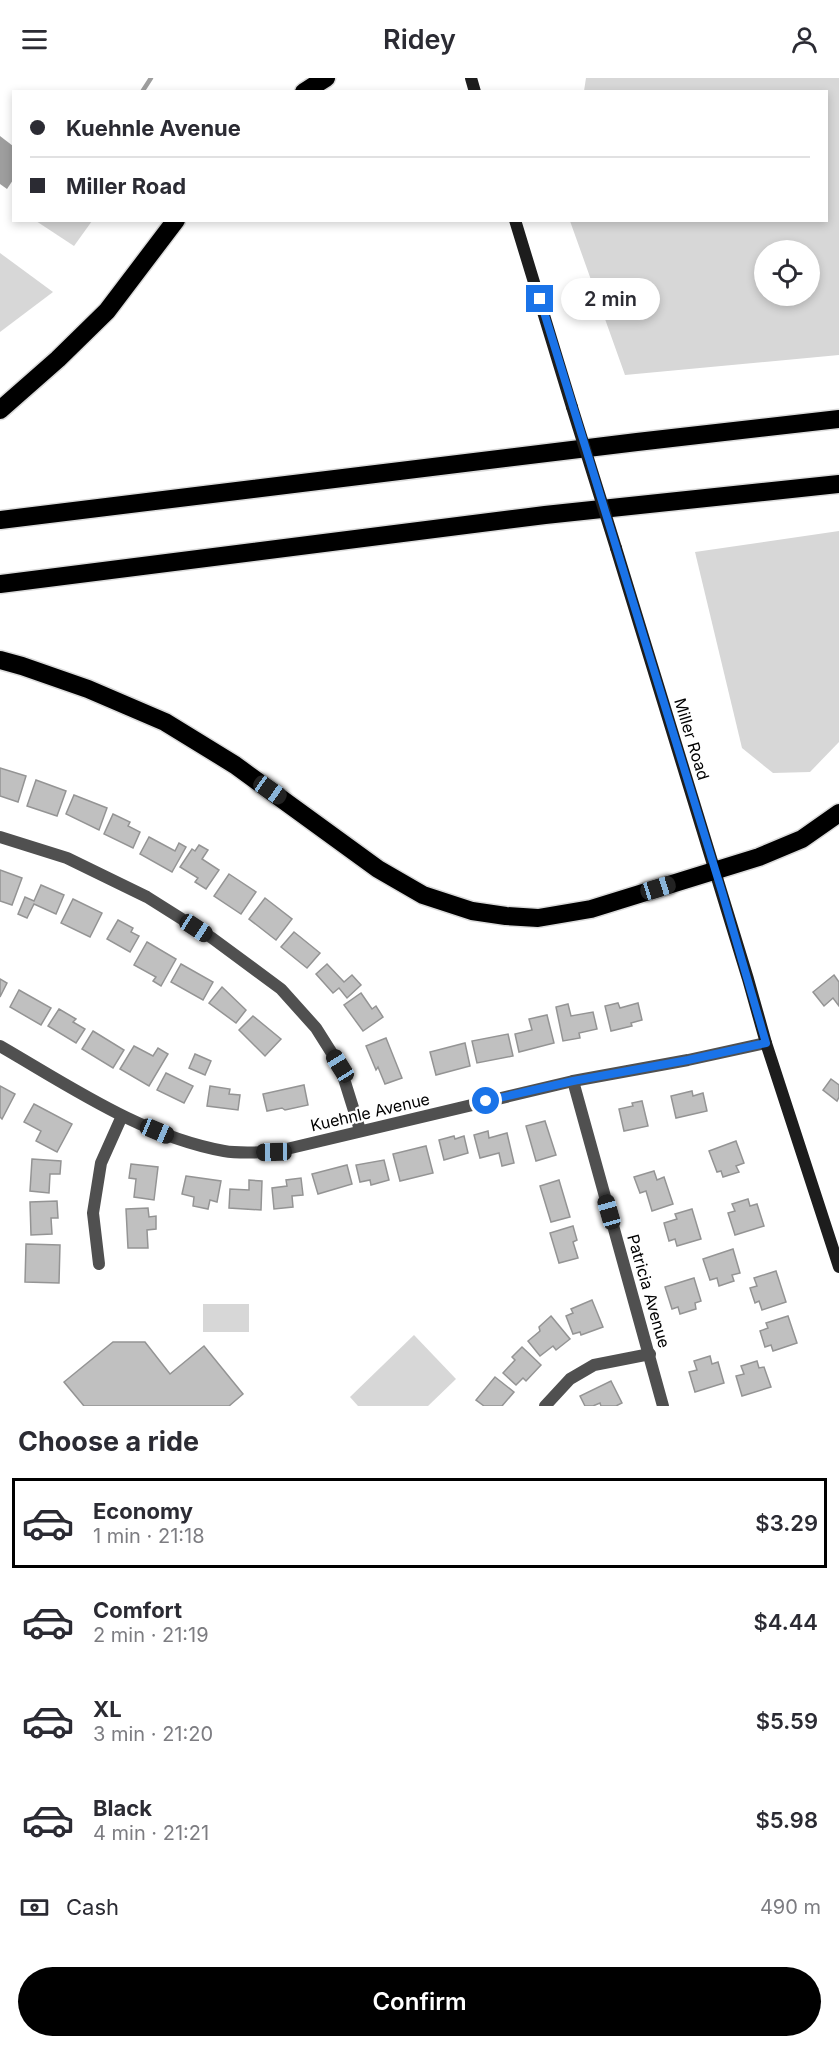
<!DOCTYPE html>
<html lang="en">
<head>
<meta charset="utf-8">
<style>
	:root { --surface:#fff; --page:#f7f7f7; --text:#2b2b33; --muted:#7c7c81; --line:#e1e1e2; --accent:#000 }
	body { margin:0; font-family:Inter,sans-serif; background:var(--page); color:var(--text); height:100vh; display:flex; flex-direction:column; font-size:22px; white-space:nowrap }
	* { box-sizing:border-box; margin:0 }
	p { font-size:20px; color:var(--muted) }
	.icon { flex:none; width:33px; height:33px; fill:none; stroke:currentColor; stroke-width:2; stroke-linecap:round; stroke-linejoin:round }
	.map { position:relative; height:1328px; overflow:hidden }
	.sheet { display:flex; flex-direction:column; background:var(--surface); flex:1 }
	.sheet>* { flex:none }
	.top-card { position:absolute; left:12px; top:12px; width:816px; height:132px; border-radius:0px; box-shadow:0 3px 9px #0003; display:grid; align-content:center; height:132px; padding:0 18px; background:var(--surface) }
	.tools { position:absolute; left:754px; top:162px; display:grid; gap:12px }
	.tools a { display:grid; place-items:center; width:66px; height:66px; border-radius:50%; background:var(--surface); box-shadow:0 3px 9px #0003; font-size:30px }
	.end { position:absolute; width:27px; height:27px; margin:-14px; border:8px solid #1a73e8; background:#fff; box-shadow:0 0 0 3px #fff }
	.from { border-radius:50% }
	.bubble { position:absolute; height:42px; border-radius:21px; background:var(--surface); box-shadow:0 3px 9px #0003; font-size:20px; font-weight:600; line-height:42px; text-align:center }
	.car { position:absolute; width:18px; height:36px; margin:-18px -9px; border-radius:8px; box-shadow:0 0 4px 2px #0007; background:linear-gradient(#222 24%,#8ab4d8 0 40%,#222 0 76%,#8ab4d8 0 86%,#222 0) }
	.top-card b { display:flex; align-items:center; gap:21px; height:57px; font-size:22px }
	.top-card b+b { border-top:2px solid var(--line) }
	.top-card i { width:15px; height:15px; background:var(--text) }
	ul { padding:0; list-style:none }
	li { display:flex; align-items:center; gap:18px; height:90px; margin:0 12px 9px; padding:0 6px; border:3px solid transparent; border-radius:0px }
	li div { flex:1 }
	li b { display:block; font-size:22px }
	li em { font-style:normal; font-weight:600 }
	li.on { border-color:var(--accent) }
	li>.icon { width:54px; height:54px; stroke-width:1.5 }
	h2 { padding:0 18px; font-size:27px; line-height:72px }
	.pay { display:flex; align-items:center; gap:15px; height:66px; padding:0 18px; font-size:22px }
	.pay p { margin-inline-start:auto }
	.cta { display:flex; gap:12px; margin-top:auto; padding:12px 18px }
	.cta a { flex:1; height:69px; border-radius:36px; background:var(--accent); color:#fff; font-size:24px; font-weight:600; line-height:69px; text-align:center }
	header { display:flex; justify-content:space-between; align-items:center; height:78px; padding:0 18px; background:var(--surface); font-size:27px; font-weight:600 }
	.map>svg:first-child { display:block }
	.green { fill:#d7d7d7; fill-rule:evenodd }
	.water { fill:#9e9e9e }
	.lines { fill:none; stroke-linecap:round; stroke-linejoin:round }
	.stream { stroke:#9e9e9e; stroke-width:4.5 }
	.building { fill:#c0c0c0; stroke:#949494; stroke-width:1.5 }
	.motorway-casing { stroke:#dbdbdb; stroke-width:21 }
	.minor { stroke:#505050; stroke-width:12 }
	.secondary { stroke:#1d1d1d; stroke-width:12 }
	.motorway { stroke:#000; stroke-width:18 }
	.secondary-bridge { stroke:#1d1d1d; stroke-width:12 }
	.route { stroke:#1a73e8; stroke-width:8 }
	.labels { text-anchor:middle; stroke-width:4.5; stroke-linejoin:round; paint-order:stroke }
	.street-label { font-size:16px; fill:#000; stroke:#fff }
</style>
</head>
<body>
<header><svg class="icon" aria-label="menu" viewBox="0 0 24 24"><path d="M4 6h16M4 12h16M4 18h16"/></svg>Ridey<svg class="icon" aria-label="person" viewBox="0 0 24 24"><circle cx="12" cy="8" r="4"/><path d="M4 21q1-7 8-7t8 7"/></svg></header>
<div class="map">
<svg width="839" height="1328" viewBox="0 0 839 1328">
	<rect width="100%" height="100%" fill="#fff"/>
	<g class="green">
		<path d="M586 0H839V277L625 297 570 143 826 142V14L584 13ZM810 172V218H765V172Z"/>
		<path d="M36 143H92L74 168Z"/>
		<path d="M0 175 53 214 0 254Z"/>
		<path d="M839 453V664L810 694 773 695 742 670 695 474Z"/>
		<rect x="203" y="1226" width="46" height="28"/>
		<path d="M414 1257 456 1301 428 1328H358L350 1319Z"/>
	</g>
	<path class="water" d="M0 58 13 68V102L7 111 0 106Z"/>
	<g class="lines">
		<path class="stream" d="M142 14 151 0"/>
	</g>
	<g class="building">
		<path d="M0 690 26 698 18 724 0 718Z"/>
		<path d="M36 702 66 713 57 738 27 728Z"/>
		<path d="M74 717 107 730 99 752 66 736Z"/>
		<path d="M113 736 130 744 128 748 140 754 133 770 104 756Z"/>
		<path d="M149 759 175 773 179 765 186 769 172 794 140 776Z"/>
		<path d="M199 767 208 772 202 781 219 792 206 811 195 804 198 800 180 789 192 771 195 773Z"/>
		<path d="M0 792 22 800 12 827 0 823Z"/>
		<path d="M229 796 256 814 241 836 214 818Z"/>
		<path d="M41 807 64 817 56 836 34 826 27 840 18 836 25 819 34 823Z"/>
		<path d="M265 820 292 841 276 862 249 841Z"/>
		<path d="M73 821 102 835 90 859 61 845Z"/>
		<path d="M118 842 133 850 131 854 139 858 130 874 107 861Z"/>
		<path d="M294 854 320 875 307 890 281 869Z"/>
		<path d="M147 864 176 881 161 908 153 903 156 899 134 887Z"/>
		<path d="M181 886 213 904 203 922 171 904Z"/>
		<path d="M327 886 344 904 352 897 361 907 347 920 339 910 333 915 316 896Z"/>
		<path d="M834 897 839 904V928L833 920 824 928 813 914Z"/>
		<path d="M0 901 7 905 0 919Z"/>
		<path d="M222 909 246 932 236 945 209 925Z"/>
		<path d="M19 912 51 930 41 947 10 929Z"/>
		<path d="M361 915 372 931 376 928 383 939 363 953 344 927Z"/>
		<path d="M618 925 620 930 638 925 642 942 631 945 632 948 611 953 605 928Z"/>
		<path d="M568 926 571 938 593 934 597 951 579 955 580 960 563 963 556 929Z"/>
		<path d="M59 931 76 941 73 944 85 951 76 965 48 948Z"/>
		<path d="M547 937 554 965 519 974 515 956 532 952 529 941Z"/>
		<path d="M253 938 281 961 265 978 239 952Z"/>
		<path d="M93 953 124 972 113 990 82 971Z"/>
		<path d="M508 956 513 978 477 985 472 963Z"/>
		<path d="M386 960 402 1000 385 1006 378 989 376 992 366 968Z"/>
		<path d="M465 965 470 988 436 997 430 974Z"/>
		<path d="M134 968 153 978 158 970 168 976 149 1008 120 991Z"/>
		<path d="M195 976 211 983 205 997 189 990Z"/>
		<path d="M166 995 193 1008 184 1025 157 1012Z"/>
		<path d="M831 1001 839 1007V1019L837 1023 823 1012Z"/>
		<path d="M304 1007 308 1027 285 1032 282 1030 267 1033 263 1016Z"/>
		<path d="M0 1008 15 1016 2 1041 0 1039Z"/>
		<path d="M210 1008 230 1011 229 1016 240 1017 238 1032 207 1028Z"/>
		<path d="M692 1013 693 1018 703 1015 707 1033 676 1040 671 1018Z"/>
		<path d="M642 1023 648 1048 624 1053 619 1031 633 1028 632 1025Z"/>
		<path d="M34 1026 72 1046 57 1074 36 1063 41 1053 24 1044Z"/>
		<path d="M545 1043 556 1077 536 1083 526 1048Z"/>
		<path d="M488 1053 489 1060 507 1055 514 1085 502 1088 499 1075 480 1080 474 1057Z"/>
		<path d="M454 1058 455 1061 464 1058 468 1075 444 1082 439 1062Z"/>
		<path d="M736 1063 744 1085 736 1088 739 1094 723 1099 721 1093 717 1094 709 1073Z"/>
		<path d="M426 1068 433 1095 400 1103 393 1076Z"/>
		<path d="M32 1081 61 1083 60 1096H50L49 1115 30 1113Z"/>
		<path d="M384 1082 389 1102 371 1107 370 1102 360 1104 356 1087Z"/>
		<path d="M131 1086 158 1089 154 1122 134 1119 136 1101 129 1100Z"/>
		<path d="M347 1087 352 1106 318 1116 312 1096Z"/>
		<path d="M654 1093 657 1102 664 1099 673 1126 652 1133 646 1113 640 1115 634 1099Z"/>
		<path d="M186 1098 221 1103 217 1124 210 1122 208 1131 193 1128 194 1119 182 1116Z"/>
		<path d="M301 1100 303 1117 292 1118 293 1129 274 1131 272 1110 287 1108 286 1102Z"/>
		<path d="M249 1102 262 1103 261 1132 229 1130 230 1111 249 1112Z"/>
		<path d="M559 1102 570 1139 551 1144 540 1108Z"/>
		<path d="M748 1121 750 1128 757 1126 764 1148 735 1157 728 1135 735 1133 732 1126Z"/>
		<path d="M57 1123 58 1140H51L52 1156 31 1157 30 1124Z"/>
		<path d="M148 1130 149 1139 156 1138V1151L147 1152 148 1170H128L126 1131Z"/>
		<path d="M692 1131 701 1161 677 1168 675 1161 669 1163 664 1145 677 1141 675 1136Z"/>
		<path d="M573 1148 577 1162 573 1164 578 1180 559 1185 550 1155Z"/>
		<path d="M26 1166 60 1167 59 1205 25 1204Z"/>
		<path d="M733 1171 740 1195 732 1197 734 1203 719 1208 717 1200 710 1202 703 1181Z"/>
		<path d="M776 1193 786 1224 762 1232 759 1223 755 1225 750 1210 757 1208 754 1200Z"/>
		<path d="M694 1200 701 1223 695 1225 696 1231 680 1236 678 1229 672 1231 665 1209Z"/>
		<path d="M592 1222 603 1249 581 1257 580 1254 573 1256 566 1238 573 1235 571 1231Z"/>
		<path d="M551 1238 570 1261 556 1272 553 1268 540 1278 528 1263 540 1253 539 1249Z"/>
		<path d="M788 1238 797 1265 773 1273 771 1267 765 1269 760 1253 768 1250 766 1245Z"/>
		<path d="M113 1264H145L170 1296 204 1268 243 1316 229 1328H84L64 1304Z"/>
		<path d="M522 1269 541 1287 526 1303 523 1300 516 1307 503 1295 515 1282 512 1279Z"/>
		<path d="M710 1278 712 1286 718 1284 724 1305 695 1314 689 1294 697 1292 694 1283Z"/>
		<path d="M757 1283 759 1290 764 1289 771 1309 742 1318 736 1298 744 1296 741 1288Z"/>
		<path d="M495 1299 514 1314 502 1328H484L476 1322Z"/>
		<path d="M611 1303 622 1325 616 1328H601L600 1325 593 1328H585L580 1318Z"/>
	</g>
	<g class="lines">
		<defs>
			<g id="motorway">
				<path d="M304 14 326 0"/>
				<path d="M0 332 58 281 107 233 176 142"/>
				<path d="M0 442 637 364 839 341"/>
				<path d="M0 506 545 437 839 406"/>
				<path d="M0 582 22 588 88 611 165 644 235 687 378 791 423 817 472 833 506 838 538 840 591 831 759 779 802 761 839 735"/>
			</g>
		</defs>
		<use href="#motorway" class="motorway-casing"/>
		<g class="minor">
			<path d="M0 759 67 780 147 819 212 860 281 911 316 950 340 988 360 1052"/>
			<path d="M0 968C71 1009 142 1058 224 1073 240 1076 258 1074 274 1074L573 1003 688 982 766 965"/>
			<path d="M573 1003 663 1328"/>
			<path d="M99 1186 93 1135 101 1085 122 1038"/>
			<path d="M545 1328 570 1301 594 1287 650 1276"/>
		</g>
		<g class="secondary">
			<path d="M471 0 475 14"/>
			<path d="M515 142 572 329"/>
			<path d="M616 470 748 901 766 965 839 1189"/>
		</g>
		<use href="#motorway" class="motorway"/>
		<path class="secondary-bridge" d="M572 329 616 470"/>
	</g>
	<g class="lines">
		<path class="route" d="M486 1023 573 1003 688 982 766 965 722 814 540 221"/>
	</g>
	<g class="labels">
		<g class="street-label">
			<text transform="translate(692 661) rotate(73)" y="6">Miller Road</text>
			<text transform="translate(370 1034) rotate(-13)" y="6">Kuehnle Avenue</text>
			<text transform="translate(649 1213) rotate(74)" y="6">Patricia Avenue</text>
		</g>
	</g>
</svg>
<div class="tools">
<a><svg class="icon" aria-label="locate" viewBox="0 0 24 24"><circle cx="12" cy="12" r="6"/><path d="M12 2v4M12 18v4M2 12h4M18 12h4"/></svg></a>
</div>
<i class="end from" style="left:486px;top:1023px"></i>
<i class="end" style="left:540px;top:221px"></i>
<div class="bubble" style="left:561px;top:200px;width:99px">2 min</div>
<i class="car" style="left:270px;top:712px;rotate:125deg"></i>
<i class="car" style="left:658px;top:810px;rotate:73deg"></i>
<i class="car" style="left:196px;top:850px;rotate:123deg"></i>
<i class="car" style="left:340px;top:988px;rotate:328deg"></i>
<i class="car" style="left:157px;top:1053px;rotate:113deg"></i>
<i class="car" style="left:274px;top:1074px;rotate:269deg"></i>
<i class="car" style="left:609px;top:1134px;rotate:344deg"></i>
<div class="top-card">
<b><i class="from"></i>Kuehnle Avenue</b>
<b><i></i>Miller Road</b>
</div>
</div>
<section class="sheet">
<h2>Choose a ride</h2>
<ul>
<li class="on"><svg class="icon" aria-label="car" viewBox="0 0 24 24"><path d="M5 17H2v-5l4-1 3-4h7l3 4 3 1v5h-3M9 17h6M6 11h13"/><circle cx="7" cy="17" r="2"/><circle cx="17" cy="17" r="2"/></svg><div><b>Economy</b><p>1 min · 21:18</p></div><em>$3.29</em></li>
<li><svg class="icon" aria-label="car" viewBox="0 0 24 24"><path d="M5 17H2v-5l4-1 3-4h7l3 4 3 1v5h-3M9 17h6M6 11h13"/><circle cx="7" cy="17" r="2"/><circle cx="17" cy="17" r="2"/></svg><div><b>Comfort</b><p>2 min · 21:19</p></div><em>$4.44</em></li>
<li><svg class="icon" aria-label="car" viewBox="0 0 24 24"><path d="M5 17H2v-5l4-1 3-4h7l3 4 3 1v5h-3M9 17h6M6 11h13"/><circle cx="7" cy="17" r="2"/><circle cx="17" cy="17" r="2"/></svg><div><b>XL</b><p>3 min · 21:20</p></div><em>$5.59</em></li>
<li><svg class="icon" aria-label="car" viewBox="0 0 24 24"><path d="M5 17H2v-5l4-1 3-4h7l3 4 3 1v5h-3M9 17h6M6 11h13"/><circle cx="7" cy="17" r="2"/><circle cx="17" cy="17" r="2"/></svg><div><b>Black</b><p>4 min · 21:21</p></div><em>$5.98</em></li>
</ul>
<div class="pay"><svg class="icon" aria-label="cash" viewBox="0 0 24 24"><path d="M3 7h18v10H3z"/><circle cx="12" cy="12" r="2"/></svg>Cash<p>490 m</p></div>
<div class="cta"><a>Confirm</a></div>
</section>
</body>
</html>
